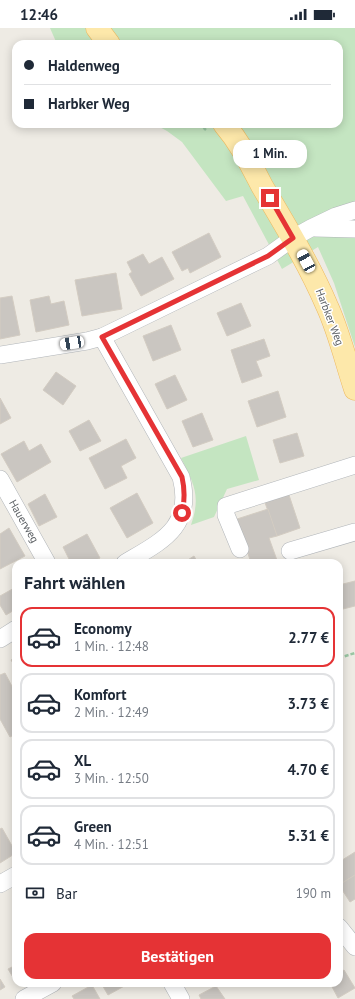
<!DOCTYPE html>
<html lang="de">
<head>
<meta charset="utf-8">
<style>
	:root { --surface:#fff; --page:#f2f2f3; --text:#1f2937; --muted:#747a83; --line:#e0e1e3; --accent:#e53335 }
	body { margin:0; font-family:"PT Sans",sans-serif; background:var(--page); color:var(--text); height:100vh; display:flex; flex-direction:column; font-size:15px; white-space:nowrap }
	* { box-sizing:border-box; margin:0 }
	p { font-size:13px; color:var(--muted) }
	.icon { flex:none; width:22px; height:22px; fill:none; stroke:currentColor; stroke-width:2; stroke-linecap:round; stroke-linejoin:round }
	.map { position:relative; flex:1; overflow:hidden }
	.side { position:absolute; left:12px; top:531px; width:331px; height:428px; display:flex; flex-direction:column; background:var(--surface); border-radius:12px; box-shadow:0 2px 10px #0003 }
	.side>* { flex:none }
	.top-card { position:absolute; left:12px; top:12px; width:331px; height:88px; border-radius:12px; box-shadow:0 2px 10px #0003; display:grid; align-content:center; height:88px; padding:0 12px; background:var(--surface) }
	.end { position:absolute; width:18px; height:18px; margin:-9px; border:5px solid #e53335; background:#fff; box-shadow:0 0 0 2px #fff }
	.from { border-radius:50% }
	.bubble { position:absolute; height:28px; border-radius:12px; background:var(--surface); box-shadow:0 2px 10px #0003; font-size:13px; font-weight:600; line-height:28px; text-align:center }
	.car { position:absolute; width:12px; height:24px; margin:-12px -6px; border-radius:5px; box-shadow:0 0 3px 1px #0007; background:linear-gradient(#fff 24%,#345 0 40%,#fff 0 76%,#345 0 86%,#fff 0) }
	.top-card b { display:flex; align-items:center; gap:14px; height:38px; font-size:15px }
	.top-card b+b { border-top:1px solid var(--line) }
	.top-card i { width:10px; height:10px; background:var(--text) }
	ul { padding:0; list-style:none }
	li { display:flex; align-items:center; gap:12px; height:60px; margin:0 8px 6px; padding:0 4px; border:2px solid var(--line); border-radius:12px }
	li div { flex:1 }
	li b { display:block; font-size:15px }
	li em { font-style:normal; font-weight:600 }
	li.selected { border-color:var(--accent) }
	li>.icon { width:36px; height:36px; stroke-width:1.5 }
	h2 { padding:0 12px; font-size:18px; line-height:48px }
	.pay { display:flex; align-items:center; gap:10px; height:44px; padding:0 12px; font-size:15px }
	.pay p { margin-inline-start:auto }
	.primary-button { display:flex; gap:8px; margin-top:auto; padding:8px 12px }
	.primary-button a { flex:1; height:46px; border-radius:12px; background:var(--accent); color:#fff; font-size:16px; font-weight:600; line-height:46px; text-align:center }
	.status { display:flex; justify-content:space-between; align-items:center; height:28px; padding:0 20px; background:var(--surface); direction:ltr }
	.status svg { height:11px; fill:currentColor }
	.map>svg:first-child { display:block }
	.green { fill:#c4e5c1 }
	.building { fill:#cac6c1; stroke:#d3ccc2 }
	.lines { fill:none; stroke-linecap:round; stroke-linejoin:round }
	.minor-casing { stroke:#b1b5b9; stroke-width:18 }
	.major-casing { stroke:#eeb85d; stroke-width:23 }
	.path { stroke:#9ac6a3; stroke-width:2.5; stroke-dasharray:4 2; stroke-linecap:butt }
	.minor { stroke:#fff; stroke-width:17 }
	.major { stroke:#fde8aa; stroke-width:22 }
	.route { stroke:#e53335; stroke-width:5 }
	.labels { text-anchor:middle; stroke-width:3; stroke-linejoin:round; paint-order:stroke }
	.street-label { font-size:11px; fill:#5c6064; stroke:#fff }
</style>
</head>
<body>
<div class="status"><b>12:46</b><svg viewBox="0 0 49 12"><path d="M0 12V9h3v3zM5 12V6h3v6zM10 12V3h3v9zM15 12V0h3v12zM26 1h20v11H26zM47 4h2v5h-2z"/></svg></div>
<div class="map">
<svg width="355" height="971" viewBox="0 0 355 971">
	<rect width="100%" height="100%" fill="#eeebe4"/>
	<g class="green">
		<path d="M50 0H355V319L334 255 318 219 282 241 243 168 226 173 182 114 167 103 154 96H339V16H57Z"/>
		<path d="M246 408 259 452 227 461 214 489 191 497C201 468 194 456 181 430Z"/>
	</g>
	<g class="building">
		<path d="M209 205 221 229 190 245 188 240 182 243 172 224Z"/>
		<path d="M143 226 149 236 162 229 174 251 141 268 129 246 132 244 127 234Z"/>
		<path d="M116 245 122 281 82 288 75 252Z"/>
		<path d="M12 268 20 307 0 311V270Z"/>
		<path d="M49 268 51 276 64 273 69 297 36 304 30 272Z"/>
		<path d="M241 275 251 298 227 308 217 285Z"/>
		<path d="M171 297 181 322 153 333 143 308Z"/>
		<path d="M264 311 270 328 256 333 262 348 242 355 231 322Z"/>
		<path d="M56 344 76 358 63 377 43 362Z"/>
		<path d="M175 347 187 372 167 381 155 356Z"/>
		<path d="M278 363 286 389 257 399 248 373Z"/>
		<path d="M0 370 11 390 0 396Z"/>
		<path d="M202 385 213 412 193 419 182 393Z"/>
		<path d="M89 392 101 413 80 423 69 403Z"/>
		<path d="M297 405 304 428 280 435 273 412Z"/>
		<path d="M126 411 136 430 121 438 127 450 105 461 89 430Z"/>
		<path d="M24 413 29 423 41 416 51 434 17 454 1 426Z"/>
		<path d="M288 464 300 500 277 508 264 472Z"/>
		<path d="M137 465 153 495 127 510 110 480Z"/>
		<path d="M45 466 57 489 39 498 28 476Z"/>
		<path d="M268 481 277 508 269 510 278 535H251L237 491Z"/>
		<path d="M9 500 25 528 0 541V506Z"/>
		<path d="M87 506 100 530 90 535H71L63 519Z"/>
		<path d="M194 528 198 535H183Z"/>
		<path d="M355 553V578L343 581 339 567V557Z"/>
		<path d="M16 559V581L6 587 0 577V568Z"/>
		<path d="M16 629V640L11 632Z"/>
		<path d="M5 645 16 666V706L10 709 0 691V647Z"/>
		<path d="M2 800 16 825 0 835V801Z"/>
		<path d="M355 824V847L339 857V834Z"/>
		<path d="M355 847V871L350 874 339 857Z"/>
		<path d="M16 937V955H19L17 956 8 941Z"/>
		<path d="M344 942 355 960 338 970 330 955H339V945Z"/>
		<path d="M0 951 5 959 0 962Z"/>
		<path d="M101 955H127L128 956 108 967Z"/>
		<path d="M92 957 100 971H74L72 968Z"/>
		<path d="M216 958 225 971H201L199 967Z"/>
	</g>
	<g class="lines">
		<defs>
			<g id="minor">
				<path d="M315 200 355 201"/>
				<path d="M102 309 181 449C194 499 162 513 125 535"/>
				<path d="M0 327 87 313 102 309 268 228 293 210 311 200 336 188 355 182"/>
				<path d="M0 451 47 535"/>
				<path d="M240 521 226 487V478L355 437"/>
				<path d="M290 523 355 504"/>
				<path d="M0 611 16 601"/>
				<path d="M0 856 16 847"/>
				<path d="M339 899 355 919"/>
				<path d="M172 955 181 971"/>
				<path d="M24 971 53 955"/>
			</g>
			<g id="major">
				<path d="M97 0 109 16"/>
				<path d="M224 96C241 116 250 135 262 158 285 197 309 236 327 278 339 304 346 334 355 361"/>
			</g>
		</defs>
		<use href="#minor" class="minor-casing"/>
		<use href="#major" class="major-casing"/>
		<g class="path">
			<path d="M199 96 206 102"/>
			<path d="M339 630 355 625"/>
		</g>
		<use href="#minor" class="minor"/>
		<use href="#major" class="major"/>
	</g>
	<g class="lines">
		<path class="route" d="M182 485C185 472 185 462 182 449L102 309 268 228 293 210 270 170"/>
	</g>
	<g class="labels">
		<g class="street-label">
			<text transform="translate(330 289) rotate(69)" y="4">Harbker Weg</text>
			<text transform="translate(24 493) rotate(60)" y="4">Hauerweg</text>
		</g>
	</g>
</svg>
<i class="end from" style="left:182px;top:485px"></i>
<i class="end" style="left:270px;top:170px"></i>
<div class="bubble" style="left:233px;top:112px;width:74px">1 Min.</div>
<i class="car" style="left:306px;top:233px;rotate:332deg"></i>
<i class="car" style="left:72px;top:315px;rotate:261deg"></i>
<div class="top-card">
<b><i class="from"></i>Haldenweg</b>
<b><i></i>Harbker Weg</b>
</div>
<section class="side">
<h2>Fahrt wählen</h2>
<ul>
<li class="selected"><svg class="icon" aria-label="car" viewBox="0 0 24 24"><path d="M5 17H2v-5l4-1 3-4h7l3 4 3 1v5h-3M9 17h6M6 11h13"/><circle cx="7" cy="17" r="2"/><circle cx="17" cy="17" r="2"/></svg><div><b>Economy</b><p>1 Min. · 12:48</p></div><em>2.77 €</em></li>
<li><svg class="icon" aria-label="car" viewBox="0 0 24 24"><path d="M5 17H2v-5l4-1 3-4h7l3 4 3 1v5h-3M9 17h6M6 11h13"/><circle cx="7" cy="17" r="2"/><circle cx="17" cy="17" r="2"/></svg><div><b>Komfort</b><p>2 Min. · 12:49</p></div><em>3.73 €</em></li>
<li><svg class="icon" aria-label="car" viewBox="0 0 24 24"><path d="M5 17H2v-5l4-1 3-4h7l3 4 3 1v5h-3M9 17h6M6 11h13"/><circle cx="7" cy="17" r="2"/><circle cx="17" cy="17" r="2"/></svg><div><b>XL</b><p>3 Min. · 12:50</p></div><em>4.70 €</em></li>
<li><svg class="icon" aria-label="car" viewBox="0 0 24 24"><path d="M5 17H2v-5l4-1 3-4h7l3 4 3 1v5h-3M9 17h6M6 11h13"/><circle cx="7" cy="17" r="2"/><circle cx="17" cy="17" r="2"/></svg><div><b>Green</b><p>4 Min. · 12:51</p></div><em>5.31 €</em></li>
</ul>
<div class="pay"><svg class="icon" aria-label="cash" viewBox="0 0 24 24"><path d="M3 7h18v10H3z"/><circle cx="12" cy="12" r="2"/></svg>Bar<p>190 m</p></div>
<div class="primary-button"><a>Bestätigen</a></div>
</section>
</div>
</body>
</html>
